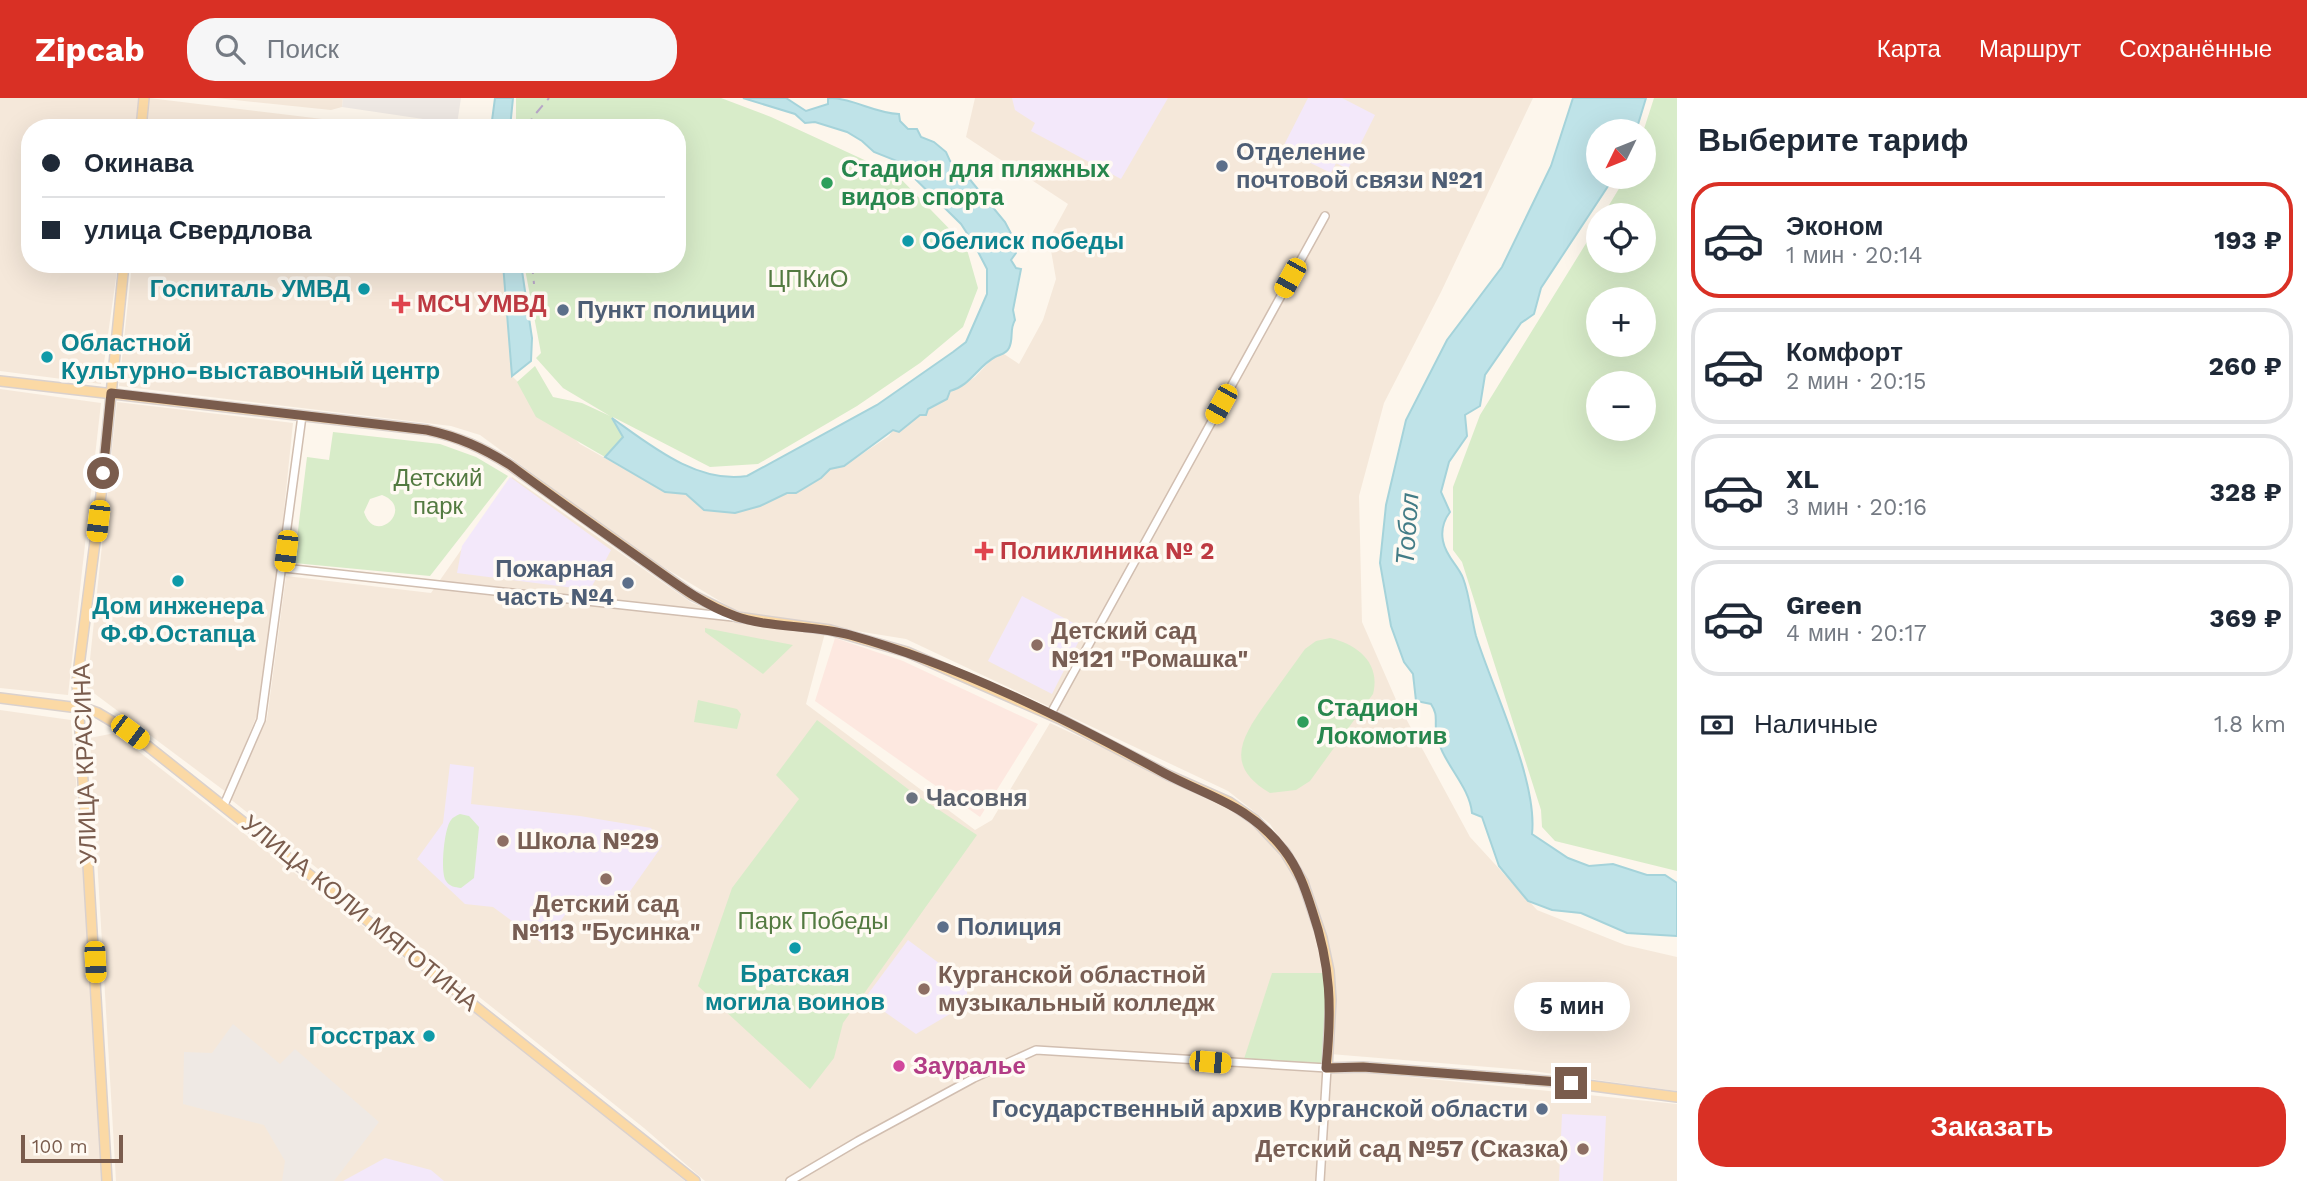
<!DOCTYPE html>
<html lang="ru">
<head>
<meta charset="utf-8">
<style>
	:root { --surface:#fff; --page:#f6f6f7; --text:#1f2937; --muted:#747a83; --line:#e0e1e3; --accent:#d93025 }
	body { margin:0; font-family:"Work Sans",sans-serif; background:var(--page); color:var(--text); height:100vh; display:flex; flex-direction:column; font-size:26px; white-space:nowrap }
	* { box-sizing:border-box; margin:0 }
	p { font-size:23px; color:var(--muted) }
	.icon { flex:none; width:38px; height:38px; fill:none; stroke:currentColor; stroke-width:2; stroke-linecap:round; stroke-linejoin:round }
	.map { position:relative; flex:1; overflow:hidden }
	.details { display:flex; flex-direction:column; background:var(--surface); width:630px }
	.details>* { flex:none }
	.guide { position:absolute; left:21px; top:21px; width:665px; height:154px; border-radius:28px; box-shadow:0 7px 28px #0002; display:grid; align-content:center; height:154px; padding:0 21px; background:var(--surface) }
	.needle { width:46px; rotate:227deg }
	.buttons { position:absolute; left:1586px; top:21px; display:grid; gap:14px }
	.buttons a { display:grid; place-items:center; width:70px; height:70px; border-radius:50%; background:var(--surface); box-shadow:0 7px 28px #0002; font-size:35px }
	.scale { position:absolute; left:21px; bottom:18px; width:102px; box-sizing:border-box; padding-left:7px; border:4px solid #7a5c4d; border-top:0; font-size:19px; line-height:24px; white-space:nowrap; color:#7a5c4d; -webkit-text-stroke:5px #fffaf3; paint-order:stroke }
	.end { position:absolute; width:32px; height:32px; margin:-16px; border:9px solid #7a5c4d; background:#fff; box-shadow:0 0 0 4px #fff }
	.from { border-radius:50% }
	.bubble { position:absolute; height:49px; border-radius:24px; background:var(--surface); box-shadow:0 7px 28px #0002; font-size:23px; font-weight:700; line-height:49px; text-align:center }
	.car { position:absolute; width:21px; height:42px; margin:-21px -10px; border-radius:9px; box-shadow:0 0 5px 2px #0007; background:linear-gradient(#f5c518 24%,#345 0 40%,#f5c518 0 76%,#345 0 86%,#f5c518 0) }
	.guide b { display:flex; align-items:center; gap:24px; height:66px; font-size:26px }
	.guide b+b { border-top:2px solid var(--line) }
	.guide i { width:18px; height:18px; background:var(--text) }
	ul { padding:0; list-style:none }
	li { display:flex; align-items:center; gap:21px; height:116px; margin:0 14px 10px; padding:0 7px; border:4px solid var(--line); border-radius:28px }
	li div { flex:1 }
	li b { display:block; font-size:26px }
	li em { font-style:normal; font-weight:700 }
	li.active { border-color:var(--accent) }
	li>.icon { width:63px; height:63px; stroke-width:1.5 }
	h2 { padding:0 21px; font-size:32px; line-height:84px }
	.pay { display:flex; align-items:center; gap:18px; height:77px; padding:0 21px; font-size:26px }
	.pay p { margin-inline-start:auto }
	.cta { display:flex; gap:14px; margin-top:auto; padding:14px 21px }
	.cta a { flex:1; height:80px; border-radius:28px; background:var(--accent); color:#fff; font-size:28px; font-weight:700; line-height:80px; text-align:center }
	header { display:flex; align-items:center; gap:42px; box-sizing:border-box; height:98px; padding:0 35px; background:var(--accent); color:#fff }
	header strong { font-size:33px }
	nav { display:flex; gap:38px; margin-inline-start:auto; font-size:24px }
	.search { width:490px; height:63px; background:var(--page); display:flex; align-items:center; gap:18px; box-sizing:border-box; padding:0 24px; border-radius:28px; color:var(--muted); font-size:26px }
	main { display:flex; flex:1; min-height:0 }
	.map>svg:first-child { display:block }
	.residential { fill:#f5e8da }
	.commercial { fill:#fde8e0 }
	.industrial { fill:#efe9e4 }
	.education { fill:#f3e8fa }
	.green { fill:#d8ecc9; fill-rule:evenodd }
	.water { fill:#bfe3e8; stroke:#a5d3da; stroke-width:2 }
	.lines { fill:none; stroke-linecap:round; stroke-linejoin:round }
	.minor-casing { stroke:#d1beb0; stroke-width:10 }
	.major-casing { stroke:#dad1cd; stroke-width:12 }
	.minor { stroke:#fff; stroke-width:7 }
	.major { stroke:#fbd9a5; stroke-width:9 }
	.rail { stroke:#b9a8c9; stroke-width:2; stroke-dasharray:10 7; stroke-linecap:butt }
	.route { stroke:#7a5c4d; stroke-width:9 }
	.service-dot { fill:#5c6f8a; stroke:#fffaf3; stroke-width:2.5 }
	.leisure-dot { fill:#2e9e5b; stroke:#fffaf3; stroke-width:2.5 }
	.culture-dot { fill:#0f9aa8; stroke:#fffaf3; stroke-width:2.5 }
	.health-dot { fill:#e0444e; stroke:#fffaf3; stroke-width:2.5 }
	.education-dot { fill:#8d6e63; stroke:#fffaf3; stroke-width:2.5 }
	.worship-dot { fill:#6b7280; stroke:#fffaf3; stroke-width:2.5 }
	.hotel-dot { fill:#d1479c; stroke:#fffaf3; stroke-width:2.5 }
	.labels { text-anchor:middle; stroke-width:7; stroke-linejoin:round; paint-order:stroke }
	.service-label { font-size:24px; font-weight:bold; fill:#4e5e75; stroke:#fffaf3; text-anchor:start }
	.leisure-label { font-size:24px; font-weight:bold; fill:#27864d; stroke:#fffaf3; text-anchor:start }
	.culture-label { font-size:24px; font-weight:bold; fill:#0d838f; stroke:#fffaf3; text-anchor:start }
	.park-label { font-size:24px; fill:#537a41; stroke:#fffaf3 }
	.health-label { font-size:24px; font-weight:bold; fill:#be3a42; stroke:#fffaf3; text-anchor:start }
	.education-label { font-size:24px; font-weight:bold; fill:#785e54; stroke:#fffaf3; text-anchor:start }
	.street-label { font-size:24px; fill:#7a5c4d; stroke:#fffaf3 }
	.worship-label { font-size:24px; font-weight:bold; fill:#5b616d; stroke:#fffaf3; text-anchor:start }
	.hotel-label { font-size:24px; font-weight:bold; fill:#b23c85; stroke:#fffaf3; text-anchor:start }
	.water-label { font-size:26px; font-style:italic; fill:#437c86; stroke:#fffaf3 }
</style>
</head>
<body>
<header>
<strong>Zipcab</strong>
<div class="search"><svg class="icon" aria-label="search" viewBox="0 0 24 24"><circle cx="10" cy="10" r="6"/><path d="M15 15l6 6"/></svg>Поиск</div>
<nav><a>Карта</a><a>Маршрут</a><a>Сохранённые</a></nav>
</header>
<main>
<div class="map">
<svg width="1677" height="1083" viewBox="0 0 1677 1083">
	<rect width="100%" height="100%" fill="#fdf6ec"/>
	<g class="residential">
		<path d="M0 0H141L137 30H30V166H118L101 286 0 273Z"/>
		<path d="M149 0 397 30H146Z"/>
		<path d="M216 0H343L342 9 331 12Z"/>
		<path d="M975 0H1533L1441 194 1384 305 1359 398 1362 524 1397 604 1470 739 1537 812 1625 847 1677 859V993L1525 972 1330 956 1334 893 1324 831 1311 789 1270 726 1228 693 906 541 738 514 645 458 480 337 451 328 119 288 132 166H503L512 278 580 346 665 394 686 396 704 412 735 415 760 408 787 395H796L821 380 830 371 844 368 889 338 893 332 899 334 928 311 947 301 950 293 957 291 975 279 994 259 1004 256 1019 266 1043 222 1056 181 1049 141 1068 106 966 39Z"/>
		<path d="M0 291 101 305 68 597 0 590Z"/>
		<path d="M117 304 293 325 277 480 257 617 226 694 87 590Z"/>
		<path d="M512 379 692 505 738 523 825 535 806 606 975 732 992 722 1050 625 1228 708 1268 738 1299 785 1318 840 1329 904 1318 1083H705L644 1030 229 700 267 621 286 478 431 495Z"/>
		<path d="M0 612 71 622 95 915 104 1083H0Z"/>
		<path d="M115 635 572 991 685 1083H116L90 640Z"/>
		<path d="M1331 971 1677 1006V1083H1323Z"/>
	</g>
	<path class="commercial" d="M835 540 903 563 1038 626 980 719 815 603Z"/>
	<g class="industrial">
		<path d="M343 0H461L457 26 342 9Z"/>
		<path d="M233 926 280 966 295 951 379 1024 334 1083H282L285 1063 264 1027 183 1006 184 954 212 955Z"/>
	</g>
	<g class="education">
		<path d="M1012 0H1168L1121 81 1031 33 1035 25 1015 12Z"/>
		<path d="M1308 0H1342L1375 17 1348 71 1336 65 1331 75 1282 51Z"/>
		<path d="M510 379 611 452 590 492 457 475 462 448Z"/>
		<path d="M1022 498 1085 531 1052 596 988 563Z"/>
		<path d="M450 666 474 669 471 706 580 718 651 730 662 748 614 816 568 813 543 846 493 809 465 806 417 761 443 725Z"/>
		<path d="M908 842 967 886V906L916 936 865 900Z"/>
		<path d="M1562 1016 1606 1018 1603 1083H1559Z"/>
		<path d="M385 1060 431 1072 444 1083H343Z"/>
	</g>
	<g class="green">
		<path d="M516 0H721L771 19 897 77 966 148 978 190 963 229 920 265 857 308 758 366 710 369 613 319 623 339 605 359 536 319 517 284 535 268 553 299 582 305 610 318 563 290 536 260 541 255 524 166H677V30H516Z"/>
		<path d="M1654 0H1677V773L1555 743 1542 729 1541 712 1462 464 1453 452V389L1480 317 1598 126V163H1643V117H1603L1626 79H1643V34ZM1598 201H1643V247H1598ZM1598 285H1643V331H1598Z"/>
		<path d="M333 334 440 346 476 359 508 378 430 478 294 465 307 359 329 362ZM382 397C416 410 375 449 364 414L370 401Z"/>
		<path d="M705 530 793 547 763 576 705 534Z"/>
		<path d="M1330 540C1357 546 1381 565 1373 596L1310 683 1296 692 1270 695C1224 668 1241 640 1266 605 1279 587 1292 569 1305 551L1316 543Z"/>
		<path d="M698 602 737 611 741 616 737 631 694 624Z"/>
		<path d="M817 622 912 694 977 737 843 925 834 960 810 991 698 888 732 790 799 701 776 677Z"/>
		<path d="M460 716 469 718 479 729 474 780 461 790C455 789 450 789 446 783 440 775 444 730 451 722 453 719 456 718 460 716Z"/>
		<path d="M1272 875H1327L1323 968 1243 964Z"/>
	</g>
	<g class="water">
		<path d="M495 0H513L510 30H491Z"/>
		<path d="M743 0H786L806 13 828 6V0C854 0 873 15 899 16L900 23 908 31H917L921 39 934 44 946 54 950 63 967 78 1005 124 1016 145V155L1011 162 1016 170 1021 171 1013 212 1015 222C1009 232 1014 240 1009 250 1006 256 1001 256 995 259 978 268 970 288 950 293L947 301 928 311 926 317H920L899 334 893 332 844 368 830 371 821 380 796 395H787L760 408 735 415 704 412 686 396 665 394 605 359 623 339 612 320C650 347 697 386 747 378L877 307 953 254 966 244 987 196V171L974 146 961 126 897 63 874 54 862 43 847 34 815 24 805 25 795 16Z"/>
		<path d="M1573 0H1646L1636 33H1598V79H1614L1541 190 1534 216 1521 225 1485 277 1480 308 1465 317 1467 338 1449 364 1441 394 1450 414C1444 422 1441 433 1443 443 1446 459 1458 467 1463 480 1470 498 1471 519 1476 538 1493 592 1538 683 1532 736L1568 760 1589 768 1613 766 1647 777H1665L1677 785V838L1627 835 1581 815 1552 812 1528 803 1499 768 1482 719 1472 715C1469 685 1439 663 1436 632 1435 620 1438 617 1431 606L1416 603 1413 576 1404 564 1391 528 1380 465 1386 407 1406 322 1447 242 1502 169 1551 68Z"/>
		<path d="M503 166H521L532 240 531 263 512 278Z"/>
	</g>
	<g class="lines">
		<defs>
			<g id="minor">
				<path d="M284 470 733 519"/>
				<path d="M1050 617 1325 118"/>
				<path d="M224 707 261 622 302 318"/>
				<path d="M790 1083 858 1043 974 980 1036 952 1327 970 1320 1083"/>
			</g>
			<g id="major">
				<path d="M141 30 144 0"/>
				<path d="M0 283 427 332C459 339 483 350 510 367L692 497 737 519 830 532 907 554 1060 621 1168 677 1229 704 1255 722 1285 754 1303 784 1322 840 1329 873 1331 902 1327 970 1363 969 1571 985 1677 999"/>
				<path d="M0 600 87 611 98 615 130 634 695 1083"/>
				<path d="M107 1083 77 584 101 397 124 166"/>
			</g>
		</defs>
		<use href="#minor" class="minor-casing"/>
		<use href="#major" class="major-casing"/>
		<use href="#minor" class="minor"/>
		<use href="#major" class="major"/>
		<g class="rail">
			<path d="M529 30 532 20 549 0"/>
			<path d="M532 166 534 186"/>
		</g>
	</g>
	<g class="lines">
		<path class="route" d="M103 375 111 295 427 332C459 339 483 350 510 367 553 399 597 430 641 461 671 482 701 506 735 518 767 530 815 527 850 537 958 567 1066 621 1164 675 1211 700 1249 707 1284 752 1298 770 1305 790 1312 812 1331 868 1332 911 1326 970L1363 969 1571 985"/>
	</g>
	<g class="service-dot">
		<circle cx="1222" cy="68" r="7"/>
		<circle cx="563" cy="212" r="7"/>
		<circle cx="628" cy="485" r="7"/>
		<circle cx="943" cy="829" r="7"/>
		<circle cx="1542" cy="1011" r="7"/>
	</g>
	<g class="leisure-dot">
		<circle cx="827" cy="85" r="7"/>
		<circle cx="1303" cy="624" r="7"/>
	</g>
	<g class="culture-dot">
		<circle cx="908" cy="143" r="7"/>
		<circle cx="364" cy="191" r="7"/>
		<circle cx="47" cy="259" r="7"/>
		<circle cx="178" cy="483" r="7"/>
		<circle cx="795" cy="850" r="7"/>
		<circle cx="429" cy="938" r="7"/>
	</g>
	<g class="health-dot">
		<path d="M397.5 195.5h7v7h7v7h-7v7h-7v-7h-7v-7h7z"/>
		<path d="M980.5 442.5h7v7h7v7h-7v7h-7v-7h-7v-7h7z"/>
	</g>
	<g class="education-dot">
		<circle cx="1037" cy="547" r="7"/>
		<circle cx="503" cy="743" r="7"/>
		<circle cx="606" cy="781" r="7"/>
		<circle cx="924" cy="891" r="7"/>
		<circle cx="1583" cy="1051" r="7"/>
	</g>
	<circle class="worship-dot" cx="912" cy="700" r="7"/>
	<circle class="hotel-dot" cx="899" cy="968" r="7"/>
	<g class="labels">
		<g class="service-label">
			<text x="1236" y="62">Отделение<tspan x="1236" dy="28">почтовой связи №21</tspan></text>
			<text x="577" y="220">Пункт полиции</text>
			<text x="614" y="479" text-anchor="end">Пожарная<tspan x="614" dy="28">часть №4</tspan></text>
			<text x="957" y="837">Полиция</text>
			<text x="1528" y="1019" text-anchor="end">Государственный архив Курганской области</text>
		</g>
		<g class="leisure-label">
			<text x="841" y="79">Стадион для пляжных<tspan x="841" dy="28">видов спорта</tspan></text>
			<text x="1317" y="618">Стадион<tspan x="1317" dy="28">Локомотив</tspan></text>
		</g>
		<g class="culture-label">
			<text x="922" y="151">Обелиск победы</text>
			<text x="350" y="199" text-anchor="end">Госпиталь УМВД</text>
			<text x="61" y="253">Областной<tspan x="61" dy="28">Культурно-выставочный центр</tspan></text>
			<text x="178" y="516" text-anchor="middle">Дом инженера<tspan x="178" dy="28">Ф.Ф.Остапца</tspan></text>
			<text x="795" y="884" text-anchor="middle">Братская<tspan x="795" dy="28">могила воинов</tspan></text>
			<text x="415" y="946" text-anchor="end">Госстрах</text>
		</g>
		<g class="park-label">
			<text x="808" y="189">ЦПКиО</text>
			<text x="438" y="388">Детский<tspan x="438" dy="28">парк</tspan></text>
			<text x="813" y="831">Парк Победы</text>
		</g>
		<g class="health-label">
			<text x="417" y="214">МСЧ УМВД</text>
			<text x="1000" y="461">Поликлиника № 2</text>
		</g>
		<g class="education-label">
			<text x="1051" y="541">Детский сад<tspan x="1051" dy="28">№121 "Ромашка"</tspan></text>
			<text x="517" y="751">Школа №29</text>
			<text x="606" y="814" text-anchor="middle">Детский сад<tspan x="606" dy="28">№113 "Бусинка"</tspan></text>
			<text x="938" y="885">Курганской областной<tspan x="938" dy="28">музыкальный колледж</tspan></text>
			<text x="1569" y="1059" text-anchor="end">Детский сад №57 (Сказка)</text>
		</g>
		<g class="street-label">
			<text transform="translate(85 666) rotate(-92)" y="8">УЛИЦА КРАСИНА</text>
			<text transform="translate(360 815) rotate(39)" y="8">УЛИЦА КОЛИ МЯГОТИНА</text>
		</g>
		<g class="worship-label">
			<text x="926" y="708">Часовня</text>
		</g>
		<g class="hotel-label">
			<text x="913" y="976">Зауралье</text>
		</g>
		<g class="water-label">
			<text transform="translate(1407 431) rotate(-86)" y="9">Тобол</text>
		</g>
	</g>
</svg>
<div class="buttons">
<a><svg class="needle" viewBox="-14 -14 28 28"><path d="M0-13l5 13h-10z" fill="#e53935"/><path d="M0 13l5-13h-10z" fill="#747a83"/></svg></a>
<a><svg class="icon" aria-label="locate" viewBox="0 0 24 24"><circle cx="12" cy="12" r="6"/><path d="M12 2v4M12 18v4M2 12h4M18 12h4"/></svg></a>
<a>+</a>
<a>−</a>
</div>
<div class="scale">100 m</div>
<i class="end from" style="left:103px;top:375px"></i>
<i class="end" style="left:1571px;top:985px"></i>
<div class="bubble" style="left:1514px;top:884px;width:116px">5 мин</div>
<i class="car" style="left:1290px;top:180px;rotate:209deg"></i>
<i class="car" style="left:1221px;top:306px;rotate:209deg"></i>
<i class="car" style="left:98px;top:423px;rotate:187deg"></i>
<i class="car" style="left:286px;top:453px;rotate:187deg"></i>
<i class="car" style="left:130px;top:634px;rotate:127deg"></i>
<i class="car" style="left:95px;top:864px;rotate:177deg"></i>
<i class="car" style="left:1210px;top:964px;rotate:95deg"></i>
<div class="guide">
<b><i class="from"></i>Окинава</b>
<b><i></i>улица Свердлова</b>
</div>
</div>
<section class="details">
<h2>Выберите тариф</h2>
<ul>
<li class="active"><svg class="icon" aria-label="car" viewBox="0 0 24 24"><path d="M5 17H2v-5l4-1 3-4h7l3 4 3 1v5h-3M9 17h6M6 11h13"/><circle cx="7" cy="17" r="2"/><circle cx="17" cy="17" r="2"/></svg><div><b>Эконом</b><p>1 мин · 20:14</p></div><em>193 ₽</em></li>
<li><svg class="icon" aria-label="car" viewBox="0 0 24 24"><path d="M5 17H2v-5l4-1 3-4h7l3 4 3 1v5h-3M9 17h6M6 11h13"/><circle cx="7" cy="17" r="2"/><circle cx="17" cy="17" r="2"/></svg><div><b>Комфорт</b><p>2 мин · 20:15</p></div><em>260 ₽</em></li>
<li><svg class="icon" aria-label="car" viewBox="0 0 24 24"><path d="M5 17H2v-5l4-1 3-4h7l3 4 3 1v5h-3M9 17h6M6 11h13"/><circle cx="7" cy="17" r="2"/><circle cx="17" cy="17" r="2"/></svg><div><b>XL</b><p>3 мин · 20:16</p></div><em>328 ₽</em></li>
<li><svg class="icon" aria-label="car" viewBox="0 0 24 24"><path d="M5 17H2v-5l4-1 3-4h7l3 4 3 1v5h-3M9 17h6M6 11h13"/><circle cx="7" cy="17" r="2"/><circle cx="17" cy="17" r="2"/></svg><div><b>Green</b><p>4 мин · 20:17</p></div><em>369 ₽</em></li>
</ul>
<div class="pay"><svg class="icon" aria-label="cash" viewBox="0 0 24 24"><path d="M3 7h18v10H3z"/><circle cx="12" cy="12" r="2"/></svg>Наличные<p>1.8 km</p></div>
<div class="cta"><a>Заказать</a></div>
</section>
</main>
</body>
</html>
